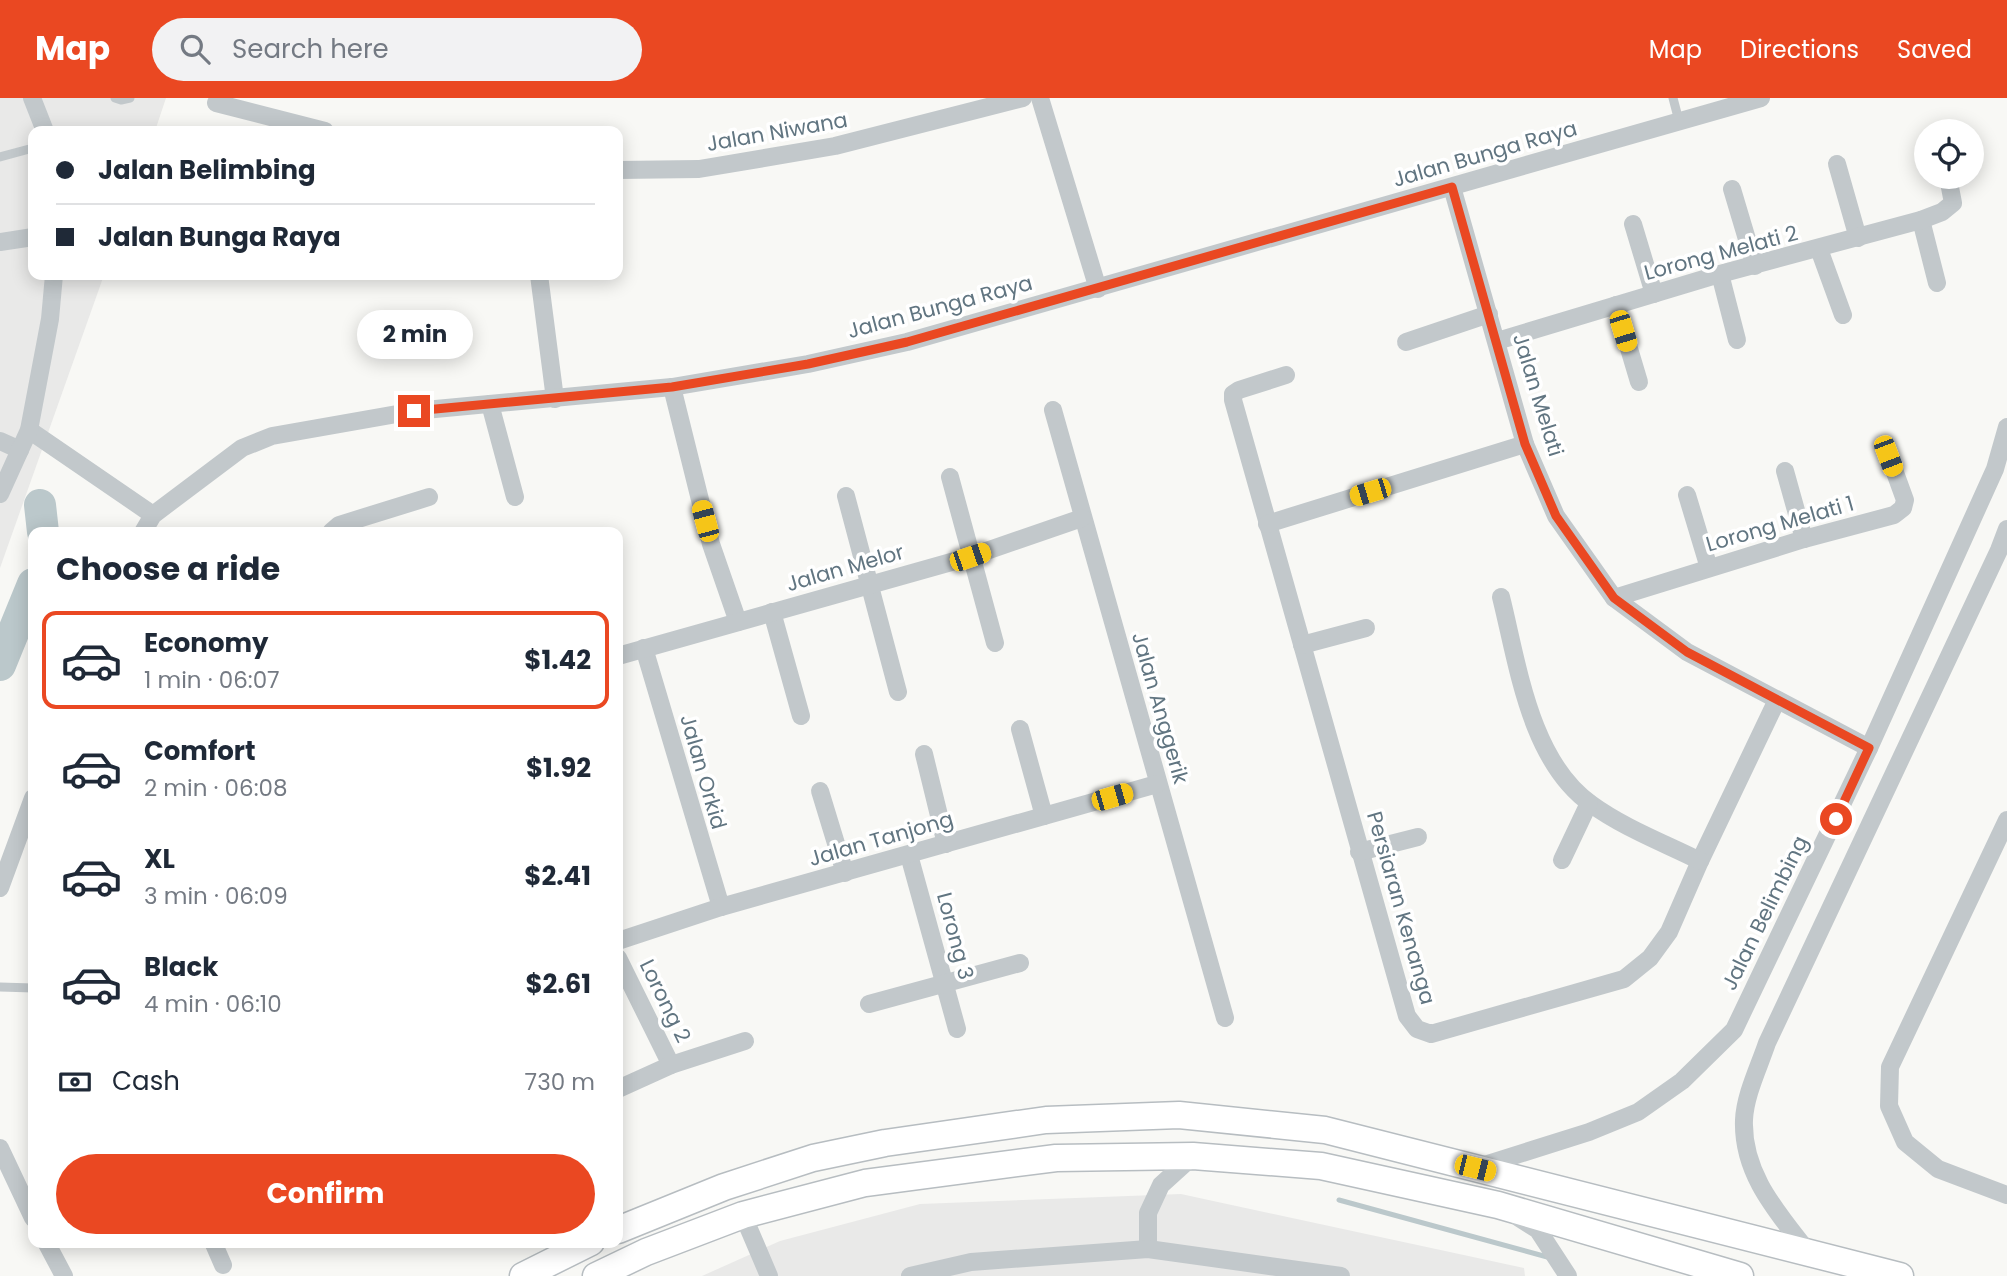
<!DOCTYPE html>
<html lang="en">
<head>
<meta charset="utf-8">
<style>
	:root { --surface:#fff; --page:#f2f2f3; --text:#1f2937; --muted:#747a83; --line:#e0e1e3; --accent:#ea4822 }
	body { margin:0; font-family:Poppins,sans-serif; background:var(--page); color:var(--text); height:100vh; display:flex; flex-direction:column; font-size:26px; white-space:nowrap }
	* { box-sizing:border-box; margin:0 }
	p { font-size:23px; color:var(--muted) }
	.icon { flex:none; width:38px; height:38px; fill:none; stroke:currentColor; stroke-width:2; stroke-linecap:round; stroke-linejoin:round }
	.map { position:relative; flex:1; overflow:hidden }
	.side { position:absolute; left:28px; top:429px; width:595px; height:721px; display:flex; flex-direction:column; background:var(--surface); border-radius:14px; box-shadow:0 4px 18px #0003 }
	.side>* { flex:none }
	.top-card { position:absolute; left:28px; top:28px; width:595px; height:154px; border-radius:14px; box-shadow:0 4px 18px #0003; display:grid; align-content:center; height:154px; padding:0 28px; background:var(--surface) }
	.tools { position:absolute; left:1914px; top:21px; display:grid; gap:14px }
	.tools a { display:grid; place-items:center; width:70px; height:70px; border-radius:50%; background:var(--surface); box-shadow:0 4px 18px #0003; font-size:35px }
	.end { position:absolute; width:32px; height:32px; margin:-16px; border:9px solid #ea4822; background:#fff; box-shadow:0 0 0 4px #fff }
	.from { border-radius:50% }
	.bubble { position:absolute; height:49px; border-radius:24px; background:var(--surface); box-shadow:0 4px 18px #0003; font-size:23px; font-weight:700; line-height:49px; text-align:center }
	.car { position:absolute; width:21px; height:42px; margin:-21px -10px; border-radius:9px; box-shadow:0 0 5px 2px #0007; background:linear-gradient(#f5c518 24%,#345 0 40%,#f5c518 0 76%,#345 0 86%,#f5c518 0) }
	.top-card b { display:flex; align-items:center; gap:24px; height:66px; font-size:26px }
	.top-card b+b { border-top:2px solid var(--line) }
	.top-card i { width:18px; height:18px; background:var(--text) }
	ul { padding:0; list-style:none }
	li { display:flex; align-items:center; gap:21px; height:98px; margin:0 14px 10px; padding:0 14px; border:4px solid transparent; border-radius:14px }
	li div { flex:1 }
	li b { display:block; font-size:26px }
	li em { font-style:normal; font-weight:700 }
	li.current { border-color:var(--accent) }
	li>.icon { width:63px; height:63px; stroke-width:1.5 }
	h2 { padding:0 28px; font-size:32px; line-height:84px }
	.pay { display:flex; align-items:center; gap:18px; height:77px; padding:0 28px; font-size:26px }
	.pay p { margin-inline-start:auto }
	.primary-button { display:flex; gap:14px; margin-top:auto; padding:14px 28px }
	.primary-button a { flex:1; height:80px; border-radius:42px; background:var(--accent); color:#fff; font-size:28px; font-weight:700; line-height:80px; text-align:center }
	header { display:flex; align-items:center; gap:42px; box-sizing:border-box; height:98px; padding:0 35px; background:var(--accent); color:#fff }
	header strong { font-size:33px }
	nav { display:flex; gap:38px; margin-inline-start:auto; font-size:24px }
	.search { width:490px; height:63px; background:var(--page); display:flex; align-items:center; gap:18px; box-sizing:border-box; padding:0 24px; border-radius:38px; color:var(--muted); font-size:26px }
	.map>svg:first-child { display:block }
	.built { fill:#e9e9e8 }
	.lines { fill:none; stroke-linecap:round; stroke-linejoin:round }
	.stream { stroke:#bbc8cb; stroke-width:5 }
	.river { stroke:#bbc8cb; stroke-width:32 }
	.secondary-casing { stroke:#b7bdc1; stroke-width:29 }
	.lane { stroke:#c2c8cb; stroke-width:9 }
	.street { stroke:#c2c8cb; stroke-width:18 }
	.secondary { stroke:#fff; stroke-width:26 }
	.route { stroke:#ea4822; stroke-width:9 }
	.labels { text-anchor:middle; stroke-width:7; stroke-linejoin:round; paint-order:stroke }
	.street-label { font-size:21px; fill:#617581; stroke:#fff }
</style>
</head>
<body>
<header>
<strong>Map</strong>
<div class="search"><svg class="icon" aria-label="search" viewBox="0 0 24 24"><circle cx="10" cy="10" r="6"/><path d="M15 15l6 6"/></svg>Search here</div>
<nav><a>Map</a><a>Directions</a><a>Saved</a></nav>
</header>
<div class="map">
<svg width="2007" height="1178" viewBox="0 0 2007 1178">
	<rect width="100%" height="100%" fill="#f8f8f5"/>
	<g class="built">
		<path d="M0 0H166L155 33H33V177H104L0 470Z"/>
		<path d="M1181 1096 1524 1170 1525 1178H702L780 1143 920 1106Z"/>
	</g>
	<g class="lines">
		<path class="stream" d="M1339 1102 1551 1160"/>
		<g class="river">
			<path d="M40 407 43 434"/>
			<path d="M0 567 33 486"/>
		</g>
		<defs>
			<g id="secondary">
				<path d="M618 1132 724 1089 813 1060 885 1045 1046 1022 1179 1017 1325 1032 1900 1178"/>
				<path d="M523 1178 591 1144"/>
				<path d="M596 1178 646 1154 743 1117 865 1085 1056 1060 1193 1058 1321 1068 1498 1107 1740 1178"/>
			</g>
		</defs>
		<use href="#secondary" class="secondary-casing"/>
		<g class="lane">
			<path d="M115 0 121 2 130 0"/>
			<path d="M1673 0 1679 23"/>
			<path d="M0 59 33 50"/>
			<path d="M0 889 33 890"/>
		</g>
		<g class="street">
			<path d="M32 0 45 33"/>
			<path d="M1040 0 1098 191"/>
			<path d="M216 5 325 33"/>
			<path d="M1837 66 1858 140"/>
			<path d="M618 72 699 71 835 48 1023 0"/>
			<path d="M1452 89 1525 346 1556 418 1614 500 1687 554 1869 650"/>
			<path d="M1732 91 1755 168"/>
			<path d="M1921 122 1937 185"/>
			<path d="M1633 126 1654 196"/>
			<path d="M0 144 33 139"/>
			<path d="M1819 151 1843 217"/>
			<path d="M1720 176 1737 242"/>
			<path d="M539 177 555 301"/>
			<path d="M1616 207 1639 284"/>
			<path d="M1497 243 1720 176 1921 122 1942 114 1953 105 1948 79"/>
			<path d="M1406 244 1489 216"/>
			<path d="M1286 277 1239 292 1233 296V302L1407 918 1417 931 1431 936 1624 881 1650 860 1669 834 1700 763 1777 602"/>
			<path d="M672 289 711 446 738 524"/>
			<path d="M490 306 515 399"/>
			<path d="M1053 312 1225 920"/>
			<path d="M29 332 153 417"/>
			<path d="M0 343 20 352"/>
			<path d="M1785 373 1804 441"/>
			<path d="M950 379 995 545"/>
			<path d="M0 396 29 332 50 221 54 177"/>
			<path d="M1687 397 1709 470"/>
			<path d="M846 398 898 594"/>
			<path d="M1267 426 1525 346"/>
			<path d="M143 434 153 417 242 350 272 338 414 313 672 289 808 266 907 244 1761 0"/>
			<path d="M331 434 339 427 429 399"/>
			<path d="M1501 499C1518 567 1530 663 1591 706 1624 730 1664 745 1700 763"/>
			<path d="M1614 500 1804 441 1894 417 1903 410 1905 402 1889 358"/>
			<path d="M772 514 801 618"/>
			<path d="M1302 547 1366 530"/>
			<path d="M644 550 721 809"/>
			<path d="M618 558 969 459 1082 420"/>
			<path d="M1020 631 1044 718"/>
			<path d="M924 656 946 746"/>
			<path d="M820 693 845 775"/>
			<path d="M2007 722 1890 969 1889 1008 1905 1044 1938 1071 2007 1097"/>
			<path d="M1359 754 1418 739"/>
			<path d="M909 757 957 931"/>
			<path d="M1562 762 1589 705"/>
			<path d="M0 790 33 700"/>
			<path d="M618 843 721 809 1157 686"/>
			<path d="M618 860 671 967"/>
			<path d="M869 906 1020 865"/>
			<path d="M618 991 671 967 745 943"/>
			<path d="M0 1050 33 1120"/>
			<path d="M1478 1069 1589 1034 1638 1014 1682 983 1734 932 1869 650 1995 371 2007 329"/>
			<path d="M743 1117 769 1178"/>
			<path d="M1519 1120 1538 1132 1568 1178"/>
			<path d="M46 1144 64 1178"/>
			<path d="M213 1144 223 1167"/>
			<path d="M1148 1151V1115L1161 1087 1193 1058"/>
			<path d="M1808 1154C1778 1115 1742 1076 1744 1022 1745 997 1759 969 1767 945L1999 452 2007 431"/>
			<path d="M910 1178 971 1164 1148 1151 1341 1178"/>
		</g>
		<use href="#secondary" class="secondary"/>
	</g>
	<g class="lines">
		<path class="route" d="M414 313 672 289 808 266 907 244 1452 89 1525 346 1556 418 1614 500 1687 554 1869 650 1836 721"/>
	</g>
	<g class="labels">
		<g class="street-label">
			<text transform="translate(777 34) rotate(-10)" y="7">Jalan Niwana</text>
			<text transform="translate(1485 56) rotate(-16)" y="7">Jalan Bunga Raya</text>
			<text transform="translate(1721 155) rotate(-15)" y="7">Lorong Melati 2</text>
			<text transform="translate(940 209) rotate(-15)" y="7">Jalan Bunga Raya</text>
			<text transform="translate(1538 297) rotate(73)" y="7">Jalan Melati</text>
			<text transform="translate(1780 426) rotate(-16)" y="7">Lorong Melati 1</text>
			<text transform="translate(845 470) rotate(-16)" y="7">Jalan Melor</text>
			<text transform="translate(1160 610) rotate(74)" y="7">Jalan Anggerik</text>
			<text transform="translate(703 674) rotate(74)" y="7">Jalan Orkid</text>
			<text transform="translate(881 741) rotate(-16)" y="7">Jalan Tanjong</text>
			<text transform="translate(1401 810) rotate(74)" y="7">Persiaran Kenanga</text>
			<text transform="translate(1765 815) rotate(-64)" y="7">Jalan Belimbing</text>
			<text transform="translate(955 838) rotate(75)" y="7">Lorong 3</text>
			<text transform="translate(665 903) rotate(64)" y="7">Lorong 2</text>
		</g>
	</g>
</svg>
<div class="tools">
<a><svg class="icon" aria-label="locate" viewBox="0 0 24 24"><circle cx="12" cy="12" r="6"/><path d="M12 2v4M12 18v4M2 12h4M18 12h4"/></svg></a>
</div>
<i class="end from" style="left:1836px;top:721px"></i>
<i class="end" style="left:414px;top:313px"></i>
<div class="bubble" style="left:357px;top:212px;width:116px">2 min</div>
<i class="car" style="left:1623px;top:233px;rotate:163deg"></i>
<i class="car" style="left:1888px;top:358px;rotate:159deg"></i>
<i class="car" style="left:1370px;top:394px;rotate:253deg"></i>
<i class="car" style="left:705px;top:423px;rotate:345deg"></i>
<i class="car" style="left:970px;top:459px;rotate:71deg"></i>
<i class="car" style="left:1112px;top:699px;rotate:74deg"></i>
<i class="car" style="left:1475px;top:1070px;rotate:104deg"></i>
<div class="top-card">
<b><i class="from"></i>Jalan Belimbing</b>
<b><i></i>Jalan Bunga Raya</b>
</div>
<section class="side">
<h2>Choose a ride</h2>
<ul>
<li class="current"><svg class="icon" aria-label="car" viewBox="0 0 24 24"><path d="M5 17H2v-5l4-1 3-4h7l3 4 3 1v5h-3M9 17h6M6 11h13"/><circle cx="7" cy="17" r="2"/><circle cx="17" cy="17" r="2"/></svg><div><b>Economy</b><p>1 min · 06:07</p></div><em>$1.42</em></li>
<li><svg class="icon" aria-label="car" viewBox="0 0 24 24"><path d="M5 17H2v-5l4-1 3-4h7l3 4 3 1v5h-3M9 17h6M6 11h13"/><circle cx="7" cy="17" r="2"/><circle cx="17" cy="17" r="2"/></svg><div><b>Comfort</b><p>2 min · 06:08</p></div><em>$1.92</em></li>
<li><svg class="icon" aria-label="car" viewBox="0 0 24 24"><path d="M5 17H2v-5l4-1 3-4h7l3 4 3 1v5h-3M9 17h6M6 11h13"/><circle cx="7" cy="17" r="2"/><circle cx="17" cy="17" r="2"/></svg><div><b>XL</b><p>3 min · 06:09</p></div><em>$2.41</em></li>
<li><svg class="icon" aria-label="car" viewBox="0 0 24 24"><path d="M5 17H2v-5l4-1 3-4h7l3 4 3 1v5h-3M9 17h6M6 11h13"/><circle cx="7" cy="17" r="2"/><circle cx="17" cy="17" r="2"/></svg><div><b>Black</b><p>4 min · 06:10</p></div><em>$2.61</em></li>
</ul>
<div class="pay"><svg class="icon" aria-label="cash" viewBox="0 0 24 24"><path d="M3 7h18v10H3z"/><circle cx="12" cy="12" r="2"/></svg>Cash<p>730 m</p></div>
<div class="primary-button"><a>Confirm</a></div>
</section>
</div>
</body>
</html>
